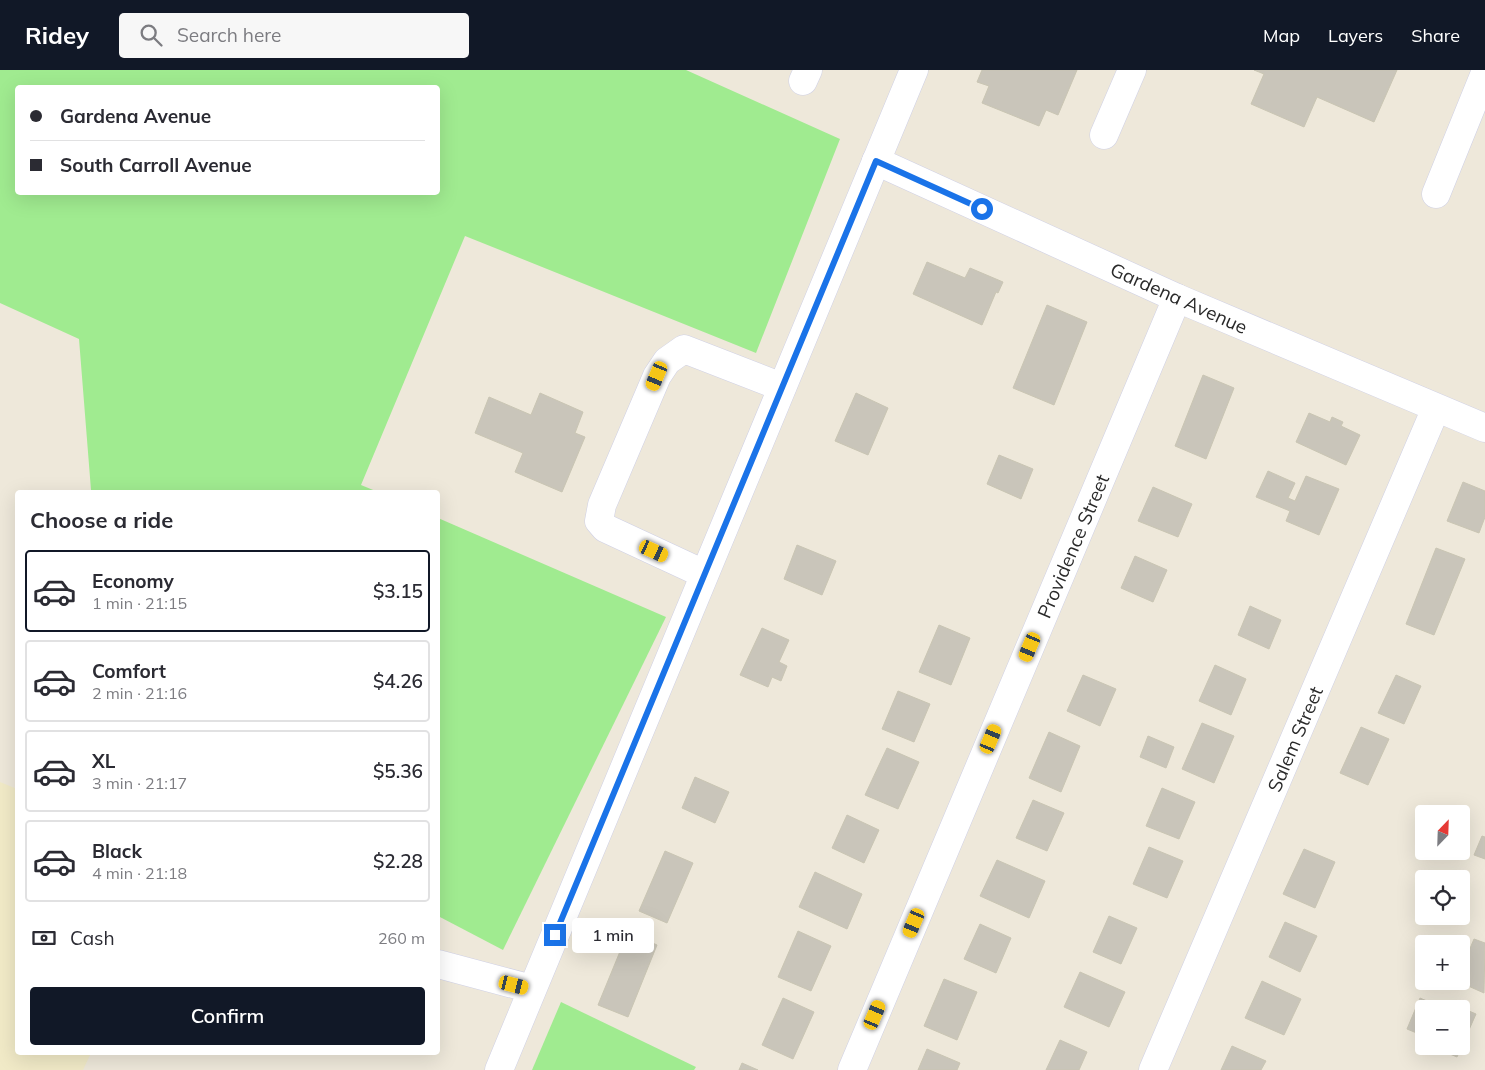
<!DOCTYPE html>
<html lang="en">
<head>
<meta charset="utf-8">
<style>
	:root { --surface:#fff; --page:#f7f7f7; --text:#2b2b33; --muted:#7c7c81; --line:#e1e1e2; --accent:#111827 }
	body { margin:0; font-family:Mulish,sans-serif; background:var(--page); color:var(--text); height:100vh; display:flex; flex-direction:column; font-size:19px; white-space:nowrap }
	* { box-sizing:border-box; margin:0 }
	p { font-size:16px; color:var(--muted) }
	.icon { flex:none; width:28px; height:28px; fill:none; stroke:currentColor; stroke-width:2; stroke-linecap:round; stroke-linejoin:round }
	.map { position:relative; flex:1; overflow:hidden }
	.sheet { position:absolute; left:15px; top:420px; width:425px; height:565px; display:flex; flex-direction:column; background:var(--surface); border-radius:5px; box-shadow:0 5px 20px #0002 }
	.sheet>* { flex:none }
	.guide { position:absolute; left:15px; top:15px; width:425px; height:110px; border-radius:5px; box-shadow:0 5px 20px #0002; display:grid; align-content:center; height:110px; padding:0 15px; background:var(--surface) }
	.needle { width:32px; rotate:23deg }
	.controls { position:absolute; left:1415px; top:735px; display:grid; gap:10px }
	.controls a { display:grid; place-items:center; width:55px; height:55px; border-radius:5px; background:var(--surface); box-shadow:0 5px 20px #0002; font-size:25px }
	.end { position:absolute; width:22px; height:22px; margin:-11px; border:6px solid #1a73e8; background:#fff; box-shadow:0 0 0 2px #fff }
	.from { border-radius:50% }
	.bubble { position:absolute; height:35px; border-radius:5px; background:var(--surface); box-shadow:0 5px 20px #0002; font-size:16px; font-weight:600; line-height:35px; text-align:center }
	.car { position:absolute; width:15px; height:30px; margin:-15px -8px; border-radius:6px; box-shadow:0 0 4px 1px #0007; background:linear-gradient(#f5c518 24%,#345 0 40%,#f5c518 0 76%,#345 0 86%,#f5c518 0) }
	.guide b { display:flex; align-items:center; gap:18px; height:48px; font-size:19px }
	.guide b+b { border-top:1px solid var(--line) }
	.guide i { width:12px; height:12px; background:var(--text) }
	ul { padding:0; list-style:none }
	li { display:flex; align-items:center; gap:15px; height:82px; margin:0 10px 8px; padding:0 5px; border:2px solid var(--line); border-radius:5px }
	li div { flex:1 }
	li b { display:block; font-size:19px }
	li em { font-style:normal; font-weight:600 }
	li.current { border-color:var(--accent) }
	li>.icon { width:45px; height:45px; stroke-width:1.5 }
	h2 { padding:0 15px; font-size:22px; line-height:60px }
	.pay { display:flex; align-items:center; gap:12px; height:55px; padding:0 15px; font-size:19px }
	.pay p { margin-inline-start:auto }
	.action { display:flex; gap:10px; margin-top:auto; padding:10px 15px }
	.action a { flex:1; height:58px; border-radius:5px; background:var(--accent); color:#fff; font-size:20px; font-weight:600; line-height:58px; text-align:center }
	header { display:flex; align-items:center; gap:30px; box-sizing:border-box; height:70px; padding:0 25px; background:var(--accent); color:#fff }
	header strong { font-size:24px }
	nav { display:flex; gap:28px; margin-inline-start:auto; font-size:18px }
	.search { width:350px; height:45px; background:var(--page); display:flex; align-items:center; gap:12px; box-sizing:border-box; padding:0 18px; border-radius:5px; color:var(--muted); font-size:19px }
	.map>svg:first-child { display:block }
	.education { fill:#f1eac7 }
	.green { fill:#a0eb90; fill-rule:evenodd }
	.building { fill:#c9c5ba; stroke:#c9c5b3 }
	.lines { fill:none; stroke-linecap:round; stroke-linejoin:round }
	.minor-casing { stroke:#cfd0e5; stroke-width:29 }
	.minor { stroke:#fff; stroke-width:28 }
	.route { stroke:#1a73e8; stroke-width:6 }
	.labels { text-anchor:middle; stroke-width:4; stroke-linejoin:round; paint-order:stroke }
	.street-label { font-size:19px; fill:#2a2a2a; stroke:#fff }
</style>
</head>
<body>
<header>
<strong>Ridey</strong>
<div class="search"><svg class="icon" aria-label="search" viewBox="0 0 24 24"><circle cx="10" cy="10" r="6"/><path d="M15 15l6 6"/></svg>Search here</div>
<nav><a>Map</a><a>Layers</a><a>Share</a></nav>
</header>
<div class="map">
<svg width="1485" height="1000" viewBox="0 0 1485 1000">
	<rect width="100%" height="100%" fill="#eee8da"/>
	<path class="education" d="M0 712 17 719 18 982 91 983 83 1000H0Z"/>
	<g class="green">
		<path d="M0 0H686L840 69 756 283 465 166 361 415 378 422H97L91 420 79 269 0 233ZM18 18H438V122H18Z"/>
		<path d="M438 448 666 547 503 880 438 846Z"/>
		<path d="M561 932 696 997 694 1000H532Z"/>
	</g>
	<g class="building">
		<path d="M982 0H1077L1058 45 1046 40 1039 56 982 33 989 16 977 12Z"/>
		<path d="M1254 0H1397L1374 52 1317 27 1304 57 1251 34 1264 4Z"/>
		<path d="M927 192 965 208 970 198 1003 212 998 223 996 222 982 255 913 224Z"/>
		<path d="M1047 235 1087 252 1054 335 1013 318Z"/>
		<path d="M1203 305 1234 318 1206 389 1175 376Z"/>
		<path d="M540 323 583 342 575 363 585 367 562 422 515 402 523 383 475 363 489 327 531 345Z"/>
		<path d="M856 323 888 338 868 385 835 371Z"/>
		<path d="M1309 343 1330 352 1332 347 1343 352 1341 356 1360 365 1346 395 1296 372Z"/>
		<path d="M999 385 1033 399 1021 429 987 414Z"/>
		<path d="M1268 401 1295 413 1288 428 1295 431 1306 406 1339 419 1319 465 1286 451 1290 441 1256 427Z"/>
		<path d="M1463 412 1485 421V447L1479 463 1447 451Z"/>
		<path d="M1153 417 1192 434 1178 467 1138 451Z"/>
		<path d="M797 475 836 491 822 525 784 509Z"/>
		<path d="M1436 478 1465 489 1434 565 1406 554Z"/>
		<path d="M1135 486 1167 500 1153 532 1121 518Z"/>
		<path d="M1250 536 1281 550 1269 579 1238 565Z"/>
		<path d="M939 555 970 568 951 615 919 602Z"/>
		<path d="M762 558 789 570 779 592 787 596 781 611 772 607 768 617 740 605Z"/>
		<path d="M1215 595 1246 609 1231 645 1199 631Z"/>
		<path d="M1083 605 1116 619 1100 656 1067 641Z"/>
		<path d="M1396 605 1421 616 1404 654 1378 643Z"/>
		<path d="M898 621 930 634 914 672 882 659Z"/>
		<path d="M1202 653 1234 666 1214 713 1182 699Z"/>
		<path d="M1361 657 1389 669 1368 715 1340 703Z"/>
		<path d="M1049 662 1080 676 1061 722 1029 708Z"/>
		<path d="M1148 666 1174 677 1166 698 1140 687Z"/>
		<path d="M887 678 919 692 898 739 865 725Z"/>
		<path d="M695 707 729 722 715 753 682 738Z"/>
		<path d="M1162 718 1195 732 1179 769 1146 756Z"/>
		<path d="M1033 730 1064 743 1047 781 1016 768Z"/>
		<path d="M847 745 879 760 864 793 832 778Z"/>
		<path d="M1482 766 1485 767V789L1474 785Z"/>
		<path d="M1149 777 1183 791 1167 828 1133 814Z"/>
		<path d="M1304 779 1335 792 1315 838 1283 824Z"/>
		<path d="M665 781 693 793 667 853 639 841Z"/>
		<path d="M997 790 1045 811 1029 848 980 826Z"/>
		<path d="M815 802 862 824 847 859 799 837Z"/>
		<path d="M1109 846 1137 858 1121 894 1093 882Z"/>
		<path d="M1285 852 1317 866 1300 902 1269 887Z"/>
		<path d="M980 854 1011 868 996 903 964 889Z"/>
		<path d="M798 861 831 876 811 921 778 907Z"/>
		<path d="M628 862 657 875 628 947 598 935Z"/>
		<path d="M1474 869 1485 873 1484 923 1457 911H1461V886L1466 888Z"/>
		<path d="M1080 902 1125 922 1109 957 1064 937Z"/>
		<path d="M944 909 977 922 957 970 924 956Z"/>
		<path d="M1262 911 1301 929 1284 965 1245 948Z"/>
		<path d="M783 928 814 942 793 989 762 975Z"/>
		<path d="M1420 928 1443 938 1446 931 1476 944 1457 987 1431 976H1461V939H1424V966L1407 959Z"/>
		<path d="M1060 970 1087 982 1079 1000H1046Z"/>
		<path d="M1232 976 1266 991 1261 1000H1221Z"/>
		<path d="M927 979 960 993 957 1000H918Z"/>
		<path d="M742 993 758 1000H739Z"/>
	</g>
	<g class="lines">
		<defs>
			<g id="minor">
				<path d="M803 11 808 0"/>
				<path d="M1104 65 1132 0"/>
				<path d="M876 91 1177 228 1485 358"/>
				<path d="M1436 124 1485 3"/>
				<path d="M704 504 605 458 599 451 602 435 657 306 667 291 684 279 782 317"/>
				<path d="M438 894 532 919"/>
				<path d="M499 1000 914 0"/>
				<path d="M852 1000 1177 228"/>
				<path d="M1153 1000 1436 338"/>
			</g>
		</defs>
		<use href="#minor" class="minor-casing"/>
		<use href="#minor" class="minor"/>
	</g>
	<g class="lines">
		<path class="route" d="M555 865 876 91 982 139"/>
	</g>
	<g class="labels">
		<g class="street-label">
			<text transform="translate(1179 228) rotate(24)" y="7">Gardena Avenue</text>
			<text transform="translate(1073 476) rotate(-67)" y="7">Providence Street</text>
			<text transform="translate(1295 669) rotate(-67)" y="7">Salem Street</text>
		</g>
	</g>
</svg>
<div class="controls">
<a><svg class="needle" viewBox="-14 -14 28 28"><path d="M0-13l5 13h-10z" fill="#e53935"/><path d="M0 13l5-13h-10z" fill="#7c7c81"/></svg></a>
<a><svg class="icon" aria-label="locate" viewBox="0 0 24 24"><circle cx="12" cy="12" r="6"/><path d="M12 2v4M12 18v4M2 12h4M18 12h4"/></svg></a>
<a>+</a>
<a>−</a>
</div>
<i class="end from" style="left:982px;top:139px"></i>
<i class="end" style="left:555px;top:865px"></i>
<div class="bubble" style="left:572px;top:848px;width:82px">1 min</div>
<i class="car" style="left:657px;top:306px;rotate:203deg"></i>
<i class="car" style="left:654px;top:481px;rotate:115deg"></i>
<i class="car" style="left:1030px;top:577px;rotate:203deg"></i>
<i class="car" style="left:991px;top:669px;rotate:23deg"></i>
<i class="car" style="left:914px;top:853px;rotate:203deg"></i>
<i class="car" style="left:514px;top:915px;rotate:104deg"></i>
<i class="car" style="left:875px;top:945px;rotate:23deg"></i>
<div class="guide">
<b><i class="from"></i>Gardena Avenue</b>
<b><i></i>South Carroll Avenue</b>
</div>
<section class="sheet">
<h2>Choose a ride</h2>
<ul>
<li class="current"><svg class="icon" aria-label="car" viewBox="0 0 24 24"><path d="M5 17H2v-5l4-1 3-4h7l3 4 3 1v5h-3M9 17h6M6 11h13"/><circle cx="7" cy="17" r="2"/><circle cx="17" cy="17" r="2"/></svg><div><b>Economy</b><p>1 min · 21:15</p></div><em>$3.15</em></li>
<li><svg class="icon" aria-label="car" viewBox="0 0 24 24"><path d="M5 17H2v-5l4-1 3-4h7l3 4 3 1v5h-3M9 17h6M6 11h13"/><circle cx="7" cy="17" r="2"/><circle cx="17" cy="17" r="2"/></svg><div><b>Comfort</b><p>2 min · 21:16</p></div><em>$4.26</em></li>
<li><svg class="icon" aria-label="car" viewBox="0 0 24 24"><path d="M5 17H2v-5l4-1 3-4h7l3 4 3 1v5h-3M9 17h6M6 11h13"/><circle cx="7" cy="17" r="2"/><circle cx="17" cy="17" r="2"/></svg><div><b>XL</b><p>3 min · 21:17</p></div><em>$5.36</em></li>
<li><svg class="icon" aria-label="car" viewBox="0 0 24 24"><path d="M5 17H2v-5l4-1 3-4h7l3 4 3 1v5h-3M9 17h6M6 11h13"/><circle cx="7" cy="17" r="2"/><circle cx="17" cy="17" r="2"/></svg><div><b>Black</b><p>4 min · 21:18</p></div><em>$2.28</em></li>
</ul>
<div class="pay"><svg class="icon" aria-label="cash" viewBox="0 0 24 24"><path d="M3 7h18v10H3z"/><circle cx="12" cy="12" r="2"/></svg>Cash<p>260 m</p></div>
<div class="action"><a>Confirm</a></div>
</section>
</div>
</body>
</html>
